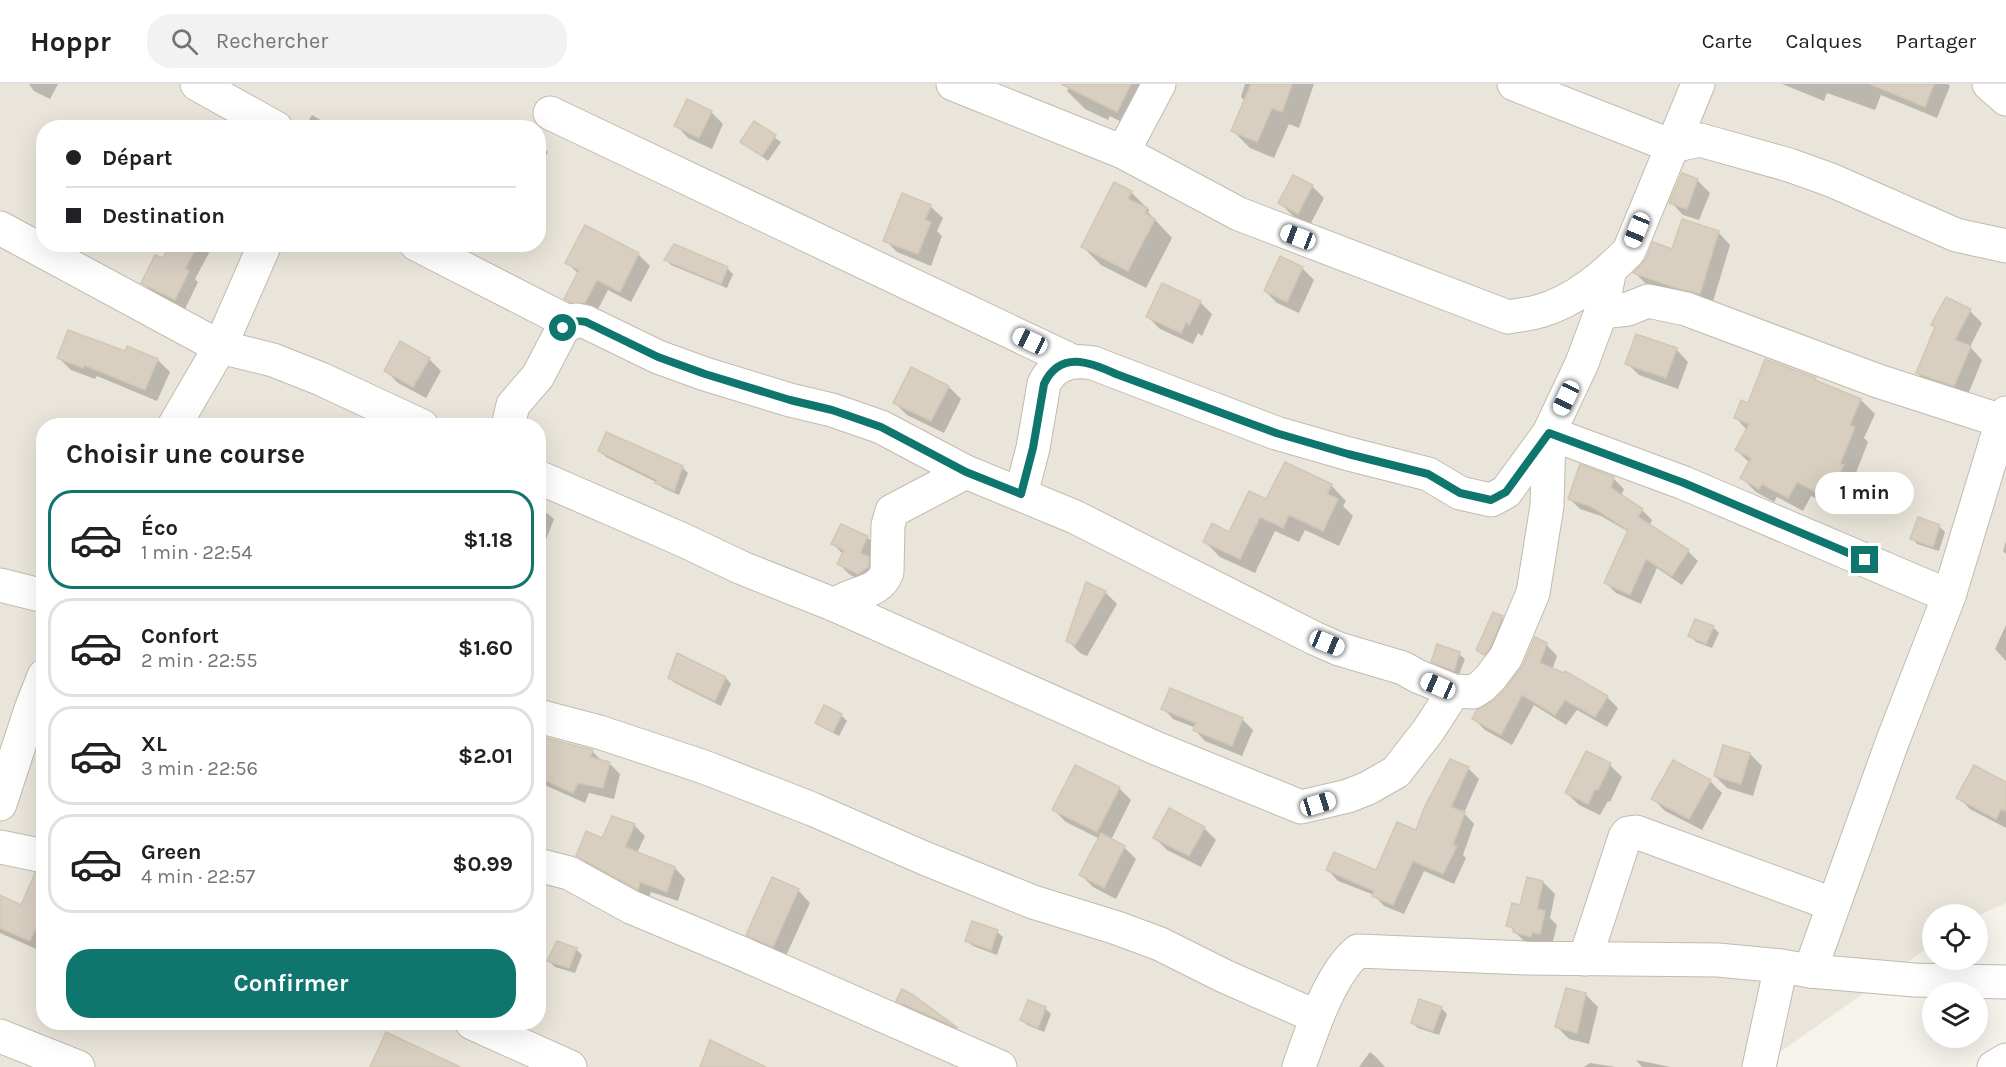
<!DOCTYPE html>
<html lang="fr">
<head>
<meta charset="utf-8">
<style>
	:root { --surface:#fff; --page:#f2f2f2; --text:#202124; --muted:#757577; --line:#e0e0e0; --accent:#0f766e }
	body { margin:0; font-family:Karla,sans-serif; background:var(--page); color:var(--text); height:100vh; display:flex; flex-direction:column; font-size:22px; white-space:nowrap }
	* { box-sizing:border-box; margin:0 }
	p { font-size:20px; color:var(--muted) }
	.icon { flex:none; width:33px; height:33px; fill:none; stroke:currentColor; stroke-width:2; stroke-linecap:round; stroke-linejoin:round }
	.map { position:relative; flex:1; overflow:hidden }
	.drawer { position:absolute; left:36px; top:334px; width:510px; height:612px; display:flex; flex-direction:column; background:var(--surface); border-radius:24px; box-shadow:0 6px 24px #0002 }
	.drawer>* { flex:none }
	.top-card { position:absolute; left:36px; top:36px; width:510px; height:132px; border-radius:24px; box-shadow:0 6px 24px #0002; display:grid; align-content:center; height:132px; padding:0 30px; background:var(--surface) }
	.fabs { position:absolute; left:1922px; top:820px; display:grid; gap:12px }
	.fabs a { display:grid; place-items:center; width:66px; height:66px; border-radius:50%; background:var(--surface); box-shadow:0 6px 24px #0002; font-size:30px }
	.end { position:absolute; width:27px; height:27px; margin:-14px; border:8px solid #0f766e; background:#fff; box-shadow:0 0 0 3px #fff }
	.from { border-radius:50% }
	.bubble { position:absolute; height:42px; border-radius:21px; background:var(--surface); box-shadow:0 6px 24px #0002; font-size:20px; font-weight:700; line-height:42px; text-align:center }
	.car { position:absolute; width:18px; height:36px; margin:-18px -9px; border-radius:8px; box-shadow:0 0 4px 2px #0007; background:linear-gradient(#fff 24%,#345 0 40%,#fff 0 76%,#345 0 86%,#fff 0) }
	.top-card b { display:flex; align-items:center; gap:21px; height:57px; font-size:22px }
	.top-card b+b { border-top:2px solid var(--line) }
	.top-card i { width:15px; height:15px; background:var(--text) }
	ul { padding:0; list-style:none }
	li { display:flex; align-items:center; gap:18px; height:99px; margin:0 12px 9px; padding:0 18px; border:3px solid var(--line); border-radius:24px }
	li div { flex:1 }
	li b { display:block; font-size:22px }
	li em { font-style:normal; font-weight:700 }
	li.selected { border-color:var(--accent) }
	li>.icon { width:54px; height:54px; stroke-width:1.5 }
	h2 { padding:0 30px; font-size:27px; line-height:72px }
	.action { display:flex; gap:12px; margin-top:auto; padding:12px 30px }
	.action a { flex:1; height:69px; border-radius:24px; background:var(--accent); color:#fff; font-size:24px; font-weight:700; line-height:69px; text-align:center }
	header { display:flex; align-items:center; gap:36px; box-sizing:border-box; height:84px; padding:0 30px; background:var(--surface); border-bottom:2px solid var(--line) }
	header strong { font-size:28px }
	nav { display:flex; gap:33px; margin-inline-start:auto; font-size:21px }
	.search { width:420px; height:54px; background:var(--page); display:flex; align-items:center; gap:15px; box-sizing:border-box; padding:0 21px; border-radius:24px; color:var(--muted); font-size:22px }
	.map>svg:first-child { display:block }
	.residential { fill:#eae5da; fill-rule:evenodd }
	.shadow { fill:#0003 }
	.building { fill:#d8cfc1; stroke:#d3c7b4; stroke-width:1.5 }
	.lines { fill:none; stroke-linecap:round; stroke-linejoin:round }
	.minor-casing { stroke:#c2bbae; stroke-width:35 }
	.minor { stroke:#fff; stroke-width:33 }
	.route { stroke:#0f766e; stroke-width:8 }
</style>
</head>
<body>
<header>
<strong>Hoppr</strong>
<div class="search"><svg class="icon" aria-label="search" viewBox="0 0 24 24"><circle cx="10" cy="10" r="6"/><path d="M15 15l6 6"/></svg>Rechercher</div>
<nav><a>Carte</a><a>Calques</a><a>Partager</a></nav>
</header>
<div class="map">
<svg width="2006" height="983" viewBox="0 0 2006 983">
	<rect width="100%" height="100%" fill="#f6f3ec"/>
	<path class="residential" d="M0 0H2006V819L1977 832 1932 831V861L1759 983H0ZM44 44H538V160H44ZM44 342H538V939H44Z"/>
	<g class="shadow">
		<path d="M29 0H58L50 15 34 7Z"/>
		<path d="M1070 0H1153L1135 45 1110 32 1108 36 1085 25 1067 7Z"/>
		<path d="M1245 0H1314L1299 44 1289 40 1274 74 1250 64 1233 47 1245 17 1241 13Z"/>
		<path d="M1782 0H1948L1950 2 1937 34 1881 11 1875 26 1827 9 1824 17Z"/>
		<path d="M711 28 723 40 712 65 688 54 676 41Z"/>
		<path d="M312 31 334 44H304Z"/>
		<path d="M754 39 781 58 768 77 742 58Z"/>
		<path d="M538 60 548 68 538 87Z"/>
		<path d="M1697 96 1710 109 1699 136 1683 131 1671 118Z"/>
		<path d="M1312 102 1324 114 1310 141 1292 131 1280 119Z"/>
		<path d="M1131 108 1149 126 1148 128 1172 154 1146 204 1101 181 1082 162Z"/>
		<path d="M930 122 943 134 937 147 942 152 931 182 897 168 885 156Z"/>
		<path d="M1718 148 1730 161 1712 221 1647 201 1635 189 1673 166Z"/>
		<path d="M171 160H200L209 169 195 195 198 198 185 225 153 209 143 199 163 176Z"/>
		<path d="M675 162 728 185 733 190 727 204 671 181 666 176Z"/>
		<path d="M638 170 650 182 631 218 608 206 596 229 577 226 566 215 579 190 567 179Z"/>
		<path d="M1302 184 1314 196 1299 229 1277 219 1265 207Z"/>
		<path d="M1200 218 1212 230 1202 252 1198 249 1193 260 1160 245 1148 233Z"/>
		<path d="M1970 227 1982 239 1970 263 1982 276 1967 313 1930 301 1917 289Z"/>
		<path d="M128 264 158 276 170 288 157 317 97 292 95 295 71 286 59 274 126 269Z"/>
		<path d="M1676 265 1688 278 1678 305 1639 291 1627 279Z"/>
		<path d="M429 275 441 287 426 314 398 299 386 287Z"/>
		<path d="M912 285 949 303 961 315 944 349 907 331 895 319Z"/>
		<path d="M1815 295 1818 299 1861 316 1875 330 1864 354 1868 358 1854 394 1857 397 1842 427 1811 412 1803 427 1777 413 1774 418 1756 408 1742 394 1750 379 1736 366 1747 346 1736 334 1749 320Z"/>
		<path d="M600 367 650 370 683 384 688 389 679 411 663 404 656 398 606 373Z"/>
		<path d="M1581 382 1614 395 1624 405 1621 412 1642 426 1652 436 1649 442 1688 467 1698 477 1682 501 1657 484 1641 520 1616 509 1606 499 1629 448 1601 432 1580 425 1570 415Z"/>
		<path d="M1331 401 1346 417 1343 422 1353 432 1339 462 1305 446 1299 458 1275 447 1255 489 1220 473 1204 457 1230 450 1267 417Z"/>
		<path d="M538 422 554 435 544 461 538 459Z"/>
		<path d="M1919 435 1940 443 1945 448 1939 467 1917 460 1912 454Z"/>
		<path d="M867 453 878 464 870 500 850 491 839 480 843 470 833 460Z"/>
		<path d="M2006 457V470L2003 467Z"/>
		<path d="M1105 508 1117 520 1087 572 1080 569 1068 557Z"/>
		<path d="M1502 534 1508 539 1491 575 1478 565Z"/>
		<path d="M2006 541V577L1995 565Z"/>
		<path d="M1713 543 1719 549 1712 564 1696 558 1690 552Z"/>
		<path d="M1546 560 1557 572 1552 586 1607 613 1618 624 1607 643 1577 626 1566 641 1534 621 1512 661 1485 646 1474 635 1507 605 1524 581Z"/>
		<path d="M1459 570 1465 575 1459 591 1439 583 1433 577Z"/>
		<path d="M678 571 726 594 731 600 721 622 675 599 669 593Z"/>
		<path d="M1171 606 1243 636 1253 646 1242 672 1205 657 1195 646 1196 644 1173 635 1163 624Z"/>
		<path d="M841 631 847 637 839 652 823 644 817 639Z"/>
		<path d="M538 652 592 667 602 677 609 679 620 690 614 715 589 709 585 719 538 698Z"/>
		<path d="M1750 670 1762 682 1753 712 1727 704 1715 692Z"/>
		<path d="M1610 681 1622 693 1610 718 1608 717 1600 731 1579 721 1567 709Z"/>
		<path d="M1468 684 1479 695 1464 729 1474 740 1463 771 1466 774 1454 800 1424 787 1404 830 1384 822 1374 811 1338 797 1328 786 1376 788 1416 748Z"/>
		<path d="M1710 697 1722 709 1702 746 1665 727 1653 715Z"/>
		<path d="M2006 700V744L1970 725 1958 713Z"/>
		<path d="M1119 704 1131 716 1111 756 1124 763 1136 775 1116 815 1093 803 1081 791 1100 755 1066 738 1054 726Z"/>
		<path d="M634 741 645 752 637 769 675 784 685 795 678 817 651 808 649 815 589 782 578 772 603 756Z"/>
		<path d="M1204 744 1216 756 1201 783 1167 766 1155 754Z"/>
		<path d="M44 792V866L43 868 0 849V813L22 823Z"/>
		<path d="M1543 798 1555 810 1550 834 1557 841 1552 861 1527 860 1508 841Z"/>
		<path d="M798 806 810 819 785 874 760 863 748 851Z"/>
		<path d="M997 848 1003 853 997 871 973 862 967 857Z"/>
		<path d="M576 865 582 871 575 889 555 883 549 877Z"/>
		<path d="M1567 906 1586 911 1598 923 1589 960 1569 955 1557 943Z"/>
		<path d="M912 912 958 946 903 922 898 916Z"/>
		<path d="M1029 918 1046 925 1051 930 1044 948 1027 941 1021 935Z"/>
		<path d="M1441 924 1447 930 1439 951 1418 944 1412 939Z"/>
		<path d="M1370 968 1376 973 1385 983H1359Z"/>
		<path d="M1636 976 1671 983H1642Z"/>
		<path d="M1590 979 1616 983H1584Z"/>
	</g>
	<g class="building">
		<path d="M1061 0H1131L1117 28Z"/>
		<path d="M1251 0H1292L1282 28 1272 24 1257 58 1231 47Z"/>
		<path d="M1870 0H1934L1925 23Z"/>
		<path d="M687 15 712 27 699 54 674 42Z"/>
		<path d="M754 37 776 51 762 72 740 58Z"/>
		<path d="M1682 89 1698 95 1687 125 1669 119Z"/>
		<path d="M1293 91 1313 101 1298 130 1278 119Z"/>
		<path d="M1114 98 1132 107 1128 115 1147 124 1145 129 1155 135 1128 187 1081 163Z"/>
		<path d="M902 109 931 121 925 136 931 138 918 170 883 157Z"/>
		<path d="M1682 135 1719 147 1700 210 1673 203 1633 189 1646 175 1653 158 1672 165Z"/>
		<path d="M585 141 639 169 620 208 597 196 585 219H572L564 215 579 186 565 179Z"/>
		<path d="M170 160H198L185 185 189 187 175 216 141 199 155 171 163 174Z"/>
		<path d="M674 160 728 183 721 200 664 176Z"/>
		<path d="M1280 172 1303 183 1287 218 1264 207Z"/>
		<path d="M1162 199 1201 217 1189 241 1186 238 1181 249 1146 233Z"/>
		<path d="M1946 213 1971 225 1955 256 1971 262 1954 302 1916 289 1935 243 1931 241Z"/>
		<path d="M68 246 125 267 127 262 158 275 145 306 84 281 83 284 57 274Z"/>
		<path d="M1636 250 1677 264 1666 294 1625 280Z"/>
		<path d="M400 257 430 274 413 303 384 287Z"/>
		<path d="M1765 275 1816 294 1815 296 1861 315 1850 341 1855 343 1840 380 1844 381 1827 414 1797 398 1788 414 1762 400 1759 405 1740 394 1751 374 1735 366 1749 340 1734 334 1741 316 1748 319Z"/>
		<path d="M911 283 949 302 931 337 893 319Z"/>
		<path d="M606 348 683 382 674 407 655 399 657 396 598 367Z"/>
		<path d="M1285 378 1332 400 1327 410 1338 415 1323 447 1289 431 1283 444 1260 433 1240 475 1203 458 1212 439 1229 448 1249 407 1266 415Z"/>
		<path d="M1580 380 1614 393 1611 404 1643 425 1638 433 1689 466 1672 492 1646 475 1630 511 1604 499 1628 446 1590 422 1568 415Z"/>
		<path d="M1918 433 1940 441 1933 463 1910 455Z"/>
		<path d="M841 440 868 452 860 469 869 473 868 483 858 490 837 480 844 466 831 460Z"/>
		<path d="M1086 498 1106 507 1075 561 1066 557Z"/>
		<path d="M1493 528 1503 532 1490 564 1484 571 1476 566Z"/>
		<path d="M1695 535 1714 542 1706 560 1688 552Z"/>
		<path d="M1535 553 1547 559 1540 579 1564 589 1565 587 1608 612 1595 633 1565 616 1555 631 1522 611 1501 651 1472 635 1477 625 1493 617 1506 604 1523 581Z"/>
		<path d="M1437 560 1460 568 1454 587 1431 578Z"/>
		<path d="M677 569 726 593 715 617 668 594Z"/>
		<path d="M1170 604 1243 634 1232 662 1193 646 1196 639 1161 625Z"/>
		<path d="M824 621 842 630 833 648 815 639Z"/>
		<path d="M538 652 593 666 590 673 610 678 603 704 578 699 573 709 538 693Z"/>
		<path d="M1723 661 1750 669 1741 700 1714 692Z"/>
		<path d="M1586 667 1611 679 1598 706 1595 705 1588 720 1565 709Z"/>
		<path d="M1450 675 1469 683 1451 723 1465 728 1453 761 1457 762 1443 790 1413 777 1393 821 1372 812 1374 807 1326 786 1334 768 1376 786 1397 738 1416 746 1424 724Z"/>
		<path d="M1673 676 1711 696 1689 735 1651 715Z"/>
		<path d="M1075 681 1120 703 1097 748 1052 726Z"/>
		<path d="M1974 681 2006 698V727L2001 725 1996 735 1956 714Z"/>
		<path d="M1169 724 1205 743 1189 772 1153 754Z"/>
		<path d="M612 732 635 740 625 763 675 783 667 808 640 798 638 806 576 772 586 747 602 754Z"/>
		<path d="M1101 749 1125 762 1104 804 1079 791Z"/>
		<path d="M35 789 44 790V827L30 857 0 844V811L21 821Z"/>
		<path d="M772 793 799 805 773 863 746 851Z"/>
		<path d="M1527 793 1543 797 1537 825 1545 827 1540 850 1532 848 1531 853 1513 848 1514 844 1506 842 1512 819 1520 821Z"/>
		<path d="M972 837 998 846 991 866 965 857Z"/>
		<path d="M557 857 577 864 569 884 547 877Z"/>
		<path d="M1566 904 1586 909 1577 949 1555 943Z"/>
		<path d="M902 905 913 911 958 944 896 917Z"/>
		<path d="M1419 915 1442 923 1433 947 1411 939Z"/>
		<path d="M1028 916 1046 923 1038 944 1020 936Z"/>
		<path d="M386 948 460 983H370Z"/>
		<path d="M710 956 766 983H700Z"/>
	</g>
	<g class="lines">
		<defs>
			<g id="minor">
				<path d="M197 0 276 44"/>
				<path d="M953 0 1123 68 1239 130 1508 233C1519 231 1530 230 1540 227 1575 217 1604 192 1629 167L1698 0"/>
				<path d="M1514 0 1672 62 1700 56 1789 81 1831 96 1956 151 2006 162"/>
				<path d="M1989 0 2006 15"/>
				<path d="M550 29 1072 277"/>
				<path d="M1123 68 1159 0"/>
				<path d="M0 144 220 263 273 276 321 295 422 342"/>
				<path d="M416 160 570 239"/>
				<path d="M1601 228 1628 225 1648 217 1686 225 1878 297 2002 337"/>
				<path d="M174 342 220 263 265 160"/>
				<path d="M508 342 513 321 538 292 563 244 576 236 586 238 658 273 705 290 790 316 832 326 881 343 966 388 1075 433 1314 554 1339 565 1403 584 1417 592 1454 607 1473 608 1482 602 1491 593 1506 573 1533 509 1547 422 1549 349 1582 279 1601 228 1610 186"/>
				<path d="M538 393 683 456 742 484 835 521 1158 665 1301 723 1348 712 1368 704 1396 688 1428 647 1454 607"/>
				<path d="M1021 410 1033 364 1044 300C1053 280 1073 275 1093 279L1276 349 1349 370 1428 390 1460 409 1491 416 1506 408 1549 349 1684 399 1949 512"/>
				<path d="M0 501 44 512"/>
				<path d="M835 521C852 507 879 511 887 488L888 441 892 427 966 388"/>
				<path d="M538 632 599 648 704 683 812 725 924 774 1033 818 1117 844 1160 860 1224 892 1317 933"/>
				<path d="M0 720 31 625 44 592"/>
				<path d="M0 763 44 772"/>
				<path d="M538 781 569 789 631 823 743 870 1000 983"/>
				<path d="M1585 875 1625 753 1628 749 1636 748 1832 820"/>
				<path d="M1810 887 1893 656 1949 512 2002 337 2006 329"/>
				<path d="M472 939 570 983"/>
				<path d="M0 952 78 983"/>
				<path d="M1299 983C1311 949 1330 889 1358 867L1526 874 1718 876 1781 882 1810 887 1915 896 2006 898"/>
				<path d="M1759 983 1781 882"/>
				<path d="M1994 983 2006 976"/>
			</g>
		</defs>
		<use href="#minor" class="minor-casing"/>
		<use href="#minor" class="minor"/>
	</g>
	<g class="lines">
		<path class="route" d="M563 244C571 237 576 236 586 238L658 273 705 290 790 316 832 326 881 343 966 388 1021 410 1033 364 1044 300C1060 266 1090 278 1116 290L1276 349 1348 370 1428 390 1460 409 1491 416 1506 408 1549 349 1684 399 1865 476"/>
	</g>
</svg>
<div class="fabs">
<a><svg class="icon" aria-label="locate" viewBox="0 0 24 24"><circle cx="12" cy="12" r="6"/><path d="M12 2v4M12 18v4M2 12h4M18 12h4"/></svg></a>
<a><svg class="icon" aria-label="layers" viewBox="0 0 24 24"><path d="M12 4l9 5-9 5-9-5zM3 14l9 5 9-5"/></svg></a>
</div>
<i class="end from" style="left:563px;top:244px"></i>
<i class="end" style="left:1865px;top:476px"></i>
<div class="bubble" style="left:1815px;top:388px;width:99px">1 min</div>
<i class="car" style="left:1637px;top:146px;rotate:202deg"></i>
<i class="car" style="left:1298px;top:153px;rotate:291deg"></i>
<i class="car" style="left:1030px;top:257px;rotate:295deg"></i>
<i class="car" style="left:1566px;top:314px;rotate:205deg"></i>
<i class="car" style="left:1327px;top:559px;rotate:112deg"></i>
<i class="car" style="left:1438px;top:602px;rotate:294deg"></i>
<i class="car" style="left:1318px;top:720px;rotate:73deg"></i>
<div class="top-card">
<b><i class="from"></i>Départ</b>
<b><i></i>Destination</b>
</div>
<section class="drawer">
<h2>Choisir une course</h2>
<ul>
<li class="selected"><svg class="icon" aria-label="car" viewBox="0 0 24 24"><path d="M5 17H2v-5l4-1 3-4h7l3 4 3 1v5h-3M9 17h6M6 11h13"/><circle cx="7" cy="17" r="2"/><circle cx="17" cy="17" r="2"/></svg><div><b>Éco</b><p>1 min · 22:54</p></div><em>$1.18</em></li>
<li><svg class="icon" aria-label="car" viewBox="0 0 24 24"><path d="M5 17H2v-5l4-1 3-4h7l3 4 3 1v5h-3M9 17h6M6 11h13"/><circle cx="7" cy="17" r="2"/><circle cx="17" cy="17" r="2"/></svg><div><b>Confort</b><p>2 min · 22:55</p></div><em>$1.60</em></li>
<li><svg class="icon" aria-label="car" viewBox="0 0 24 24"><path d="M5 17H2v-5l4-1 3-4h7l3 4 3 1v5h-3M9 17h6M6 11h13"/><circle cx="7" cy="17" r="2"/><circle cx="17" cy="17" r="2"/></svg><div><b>XL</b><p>3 min · 22:56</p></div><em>$2.01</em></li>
<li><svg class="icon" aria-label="car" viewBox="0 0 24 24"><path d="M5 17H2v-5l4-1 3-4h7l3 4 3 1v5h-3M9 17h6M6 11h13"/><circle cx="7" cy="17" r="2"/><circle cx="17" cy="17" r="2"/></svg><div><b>Green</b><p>4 min · 22:57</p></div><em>$0.99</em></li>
</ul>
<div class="action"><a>Confirmer</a></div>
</section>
</div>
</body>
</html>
